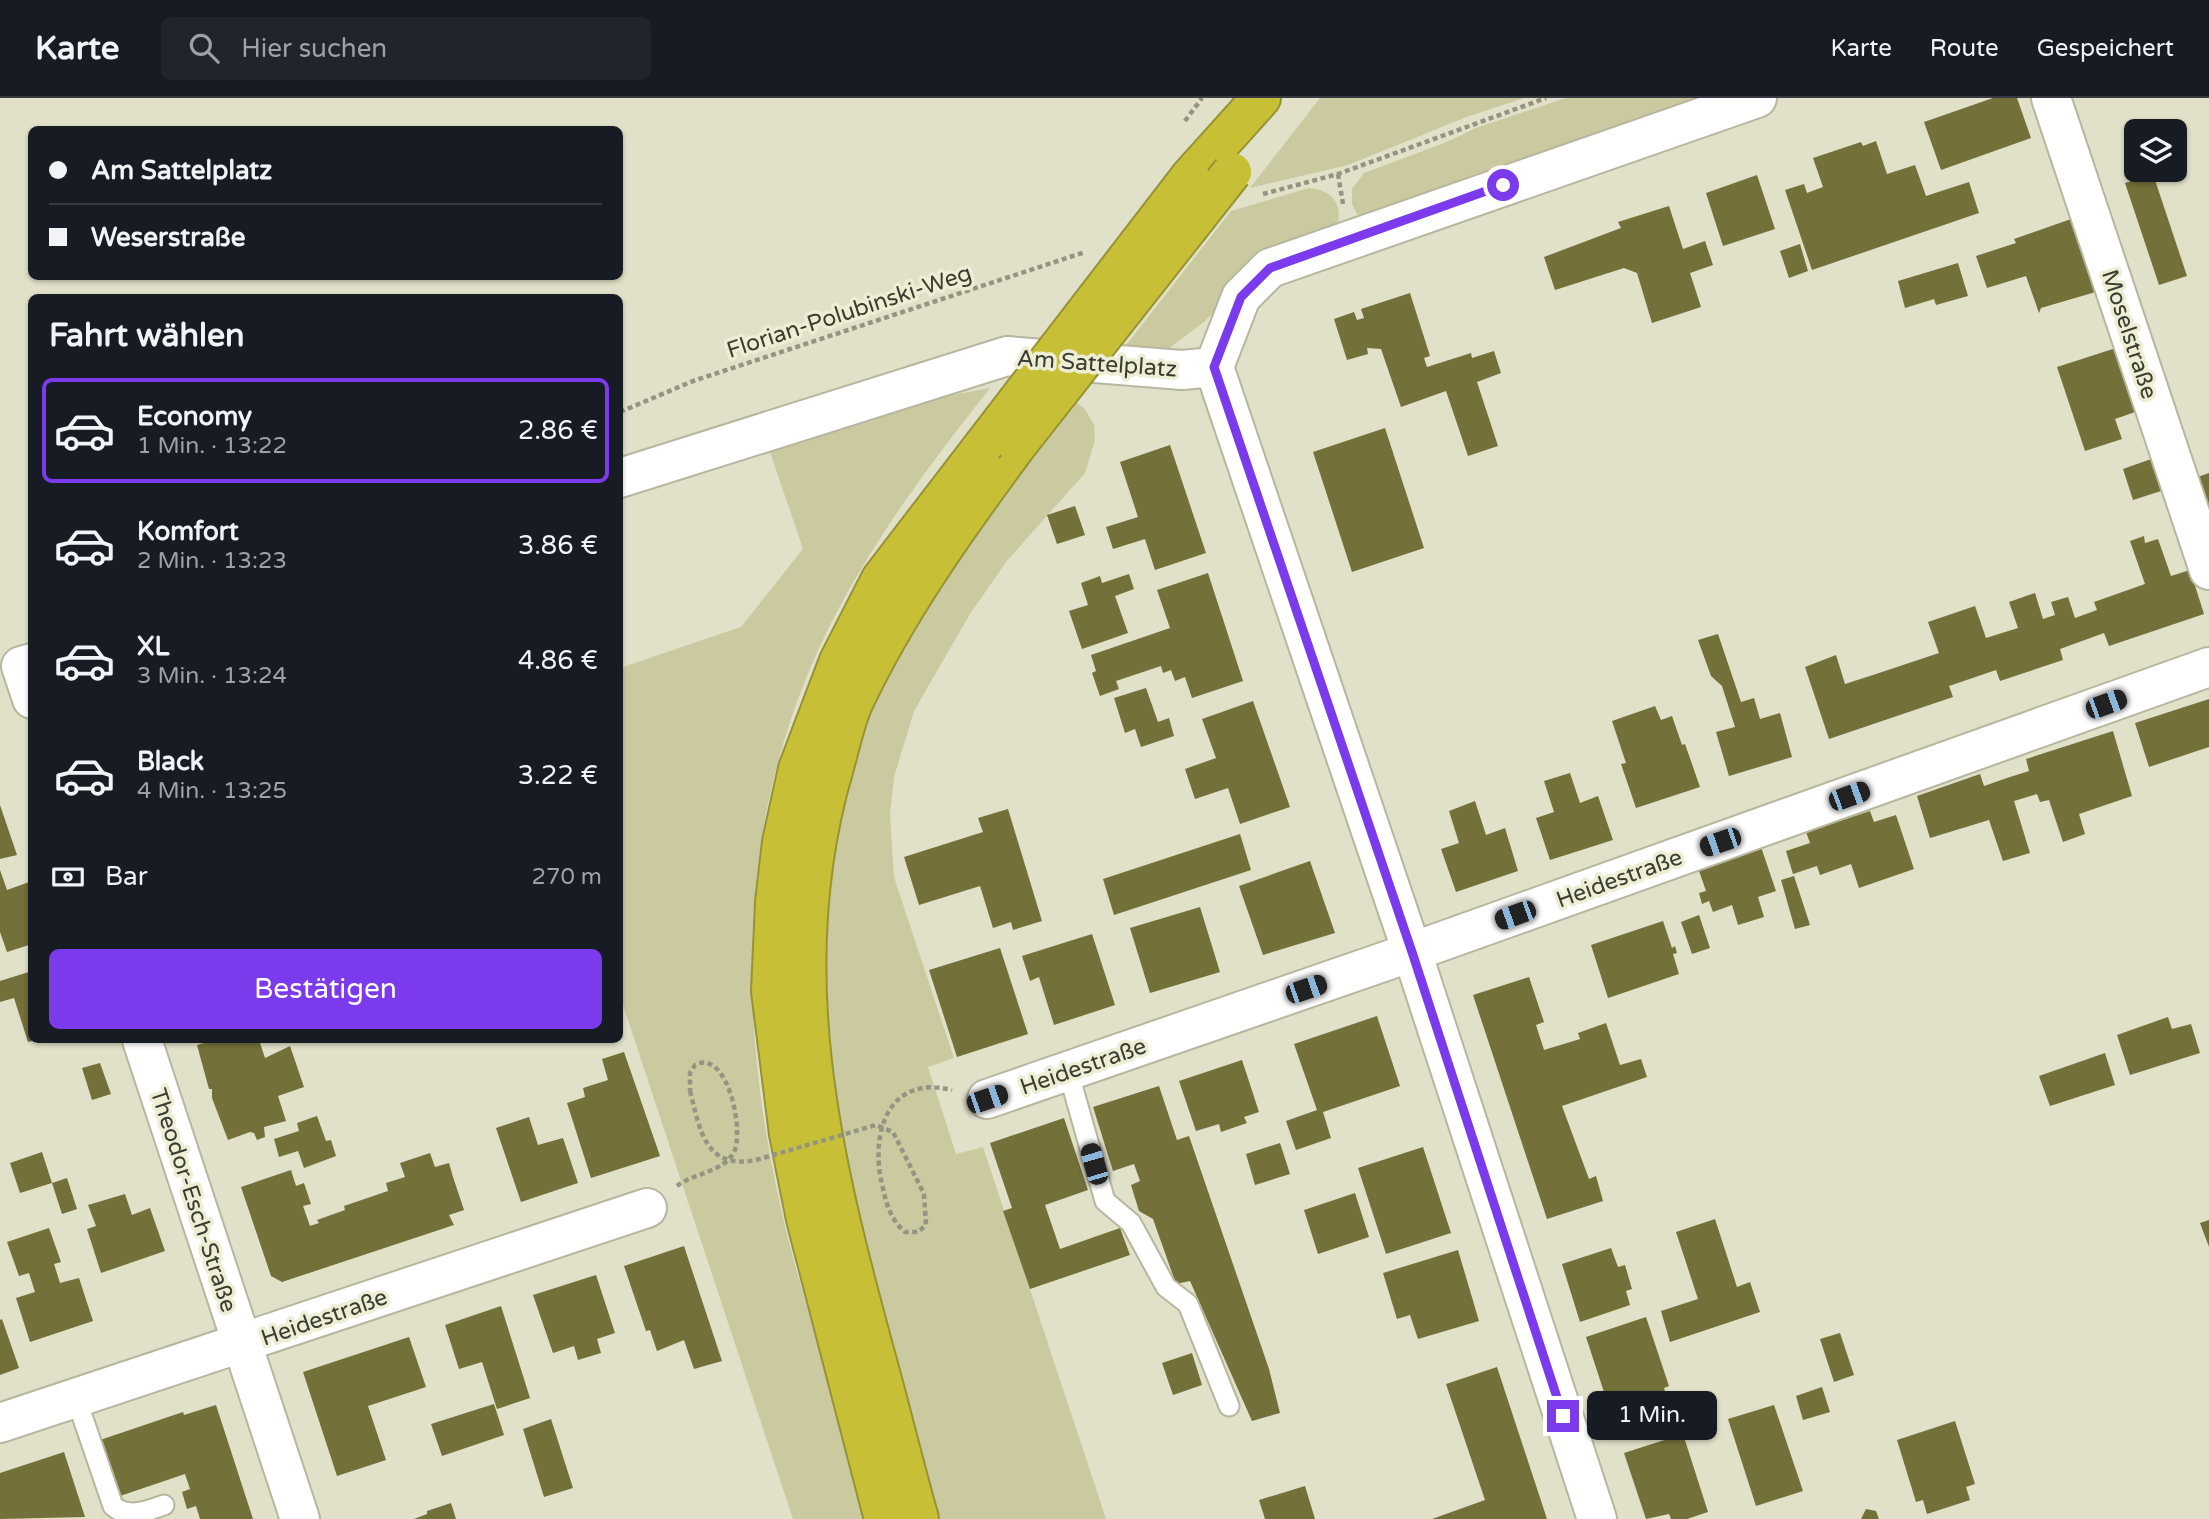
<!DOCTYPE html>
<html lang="de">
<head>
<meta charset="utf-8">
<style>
	:root { --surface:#171b24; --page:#20242c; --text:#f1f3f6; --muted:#9ea1a6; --line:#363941; --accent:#7c3aed }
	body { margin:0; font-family:"Varela Round",sans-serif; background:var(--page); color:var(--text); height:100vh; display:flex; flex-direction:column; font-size:26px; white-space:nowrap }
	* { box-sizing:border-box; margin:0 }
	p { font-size:23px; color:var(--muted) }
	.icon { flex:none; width:38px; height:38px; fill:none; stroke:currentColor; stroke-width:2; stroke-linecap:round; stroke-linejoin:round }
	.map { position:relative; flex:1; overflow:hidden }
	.sheet { position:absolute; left:28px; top:196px; width:595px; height:749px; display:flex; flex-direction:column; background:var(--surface); border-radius:10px; box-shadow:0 2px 5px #0004 }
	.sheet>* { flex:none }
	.guide { position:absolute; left:28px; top:28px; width:595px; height:154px; border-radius:10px; box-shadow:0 2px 5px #0004; display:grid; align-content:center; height:154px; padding:0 21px; background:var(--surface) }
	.fabs { position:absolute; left:2124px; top:21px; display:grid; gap:14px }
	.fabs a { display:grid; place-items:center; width:63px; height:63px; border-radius:10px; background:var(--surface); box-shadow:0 2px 5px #0004; font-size:35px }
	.end { position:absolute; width:32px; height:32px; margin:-16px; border:9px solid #7c3aed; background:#fff; box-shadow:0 0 0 4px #fff }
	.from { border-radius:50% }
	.bubble { position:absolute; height:49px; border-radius:10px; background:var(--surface); box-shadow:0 2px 5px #0004; font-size:23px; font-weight:600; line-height:49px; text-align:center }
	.car { position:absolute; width:21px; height:42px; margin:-21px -10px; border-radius:9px; box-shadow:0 0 5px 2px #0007; background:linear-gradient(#222 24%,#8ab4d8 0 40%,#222 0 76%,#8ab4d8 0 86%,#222 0) }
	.guide b { display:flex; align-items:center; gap:24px; height:66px; font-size:26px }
	.guide b+b { border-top:2px solid var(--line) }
	.guide i { width:18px; height:18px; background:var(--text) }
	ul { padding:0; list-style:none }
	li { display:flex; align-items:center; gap:21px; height:105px; margin:0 14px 10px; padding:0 7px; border:4px solid transparent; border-radius:10px }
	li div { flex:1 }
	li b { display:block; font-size:26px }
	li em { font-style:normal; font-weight:600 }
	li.current { border-color:var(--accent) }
	li>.icon { width:63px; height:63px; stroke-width:1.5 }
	h2 { padding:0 21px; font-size:32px; line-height:84px }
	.pay { display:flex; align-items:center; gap:18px; height:77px; padding:0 21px; font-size:26px }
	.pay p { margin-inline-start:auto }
	.button { display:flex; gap:14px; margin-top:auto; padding:14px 21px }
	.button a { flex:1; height:80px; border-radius:10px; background:var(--accent); color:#fff; font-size:28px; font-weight:600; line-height:80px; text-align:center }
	header { display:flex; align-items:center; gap:42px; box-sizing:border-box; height:98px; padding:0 35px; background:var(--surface); border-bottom:2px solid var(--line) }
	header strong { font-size:33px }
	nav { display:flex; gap:38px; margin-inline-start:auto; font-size:24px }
	.search { width:490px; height:63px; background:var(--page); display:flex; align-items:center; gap:18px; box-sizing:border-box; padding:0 24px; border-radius:10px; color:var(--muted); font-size:26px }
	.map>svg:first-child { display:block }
	.green { fill:#cac99f }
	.building { fill:#737039 }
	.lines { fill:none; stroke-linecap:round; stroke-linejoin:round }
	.lane-casing { stroke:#b7b79f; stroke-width:23 }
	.street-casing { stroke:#b7b79f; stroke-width:42 }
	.highway-casing { stroke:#969235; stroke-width:42 }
	.path { stroke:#959483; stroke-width:4.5; stroke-dasharray:5 3.5; stroke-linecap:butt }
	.lane { stroke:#fff; stroke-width:19 }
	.street { stroke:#fff; stroke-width:38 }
	.highway { stroke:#c7c037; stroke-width:38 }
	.highway-bridge-casing { stroke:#969235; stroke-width:42; stroke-linecap:butt }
	.path-bridge { stroke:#959483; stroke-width:4.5; stroke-dasharray:5 3.5; stroke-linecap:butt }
	.highway-bridge { stroke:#c7c037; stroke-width:38 }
	.route { stroke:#7c3aed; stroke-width:9 }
	.labels { text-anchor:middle; stroke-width:7; stroke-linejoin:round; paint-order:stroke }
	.street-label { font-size:23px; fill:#3c3c32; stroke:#eeeed5 }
</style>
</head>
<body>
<header>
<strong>Karte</strong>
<div class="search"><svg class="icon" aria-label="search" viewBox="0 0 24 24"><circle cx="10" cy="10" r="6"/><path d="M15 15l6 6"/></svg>Hier suchen</div>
<nav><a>Karte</a><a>Route</a><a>Gespeichert</a></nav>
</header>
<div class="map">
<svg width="2209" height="1421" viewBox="0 0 2209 1421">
	<rect width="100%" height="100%" fill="#e1e0c8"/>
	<g class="green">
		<path d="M1320 0H1524L1469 18 1348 67 1250 90Z"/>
		<path d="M1566 0H1712L1373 120 1357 116 1352 106V91L1364 75 1447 44 1476 30Z"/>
		<path d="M1309 90C1330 92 1342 103 1338 125L1290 142 1270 155 1205 223 1167 252 1120 255 1231 113Z"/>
		<path d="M990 290C940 353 891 418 851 488 738 685 732 894 781 1111 793 1166 811 1220 827 1275 841 1323 853 1372 866 1421H793L620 898V570L741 529 803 451 769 351 915 304Z"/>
		<path d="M1077 305 1085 311 1094 327 1095 342 1085 375 1006 464 970 516 914 613 894 679 890 716 894 779 954 960 928 969 956 1056 983 1049 1106 1421H932L849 1097 816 852 845 677 872 609 939 478Z"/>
	</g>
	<g class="building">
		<path d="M1993 0H2017L2031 40 1941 72 1924 24Z"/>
		<path d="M1876 43 1887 76 1915 67 1926 98 1969 84 1979 115 1812 172 1785 92 1804 86 1807 95 1823 89 1813 60 1861 44 1863 48Z"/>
		<path d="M2153 76 2187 178 2159 187 2125 85Z"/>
		<path d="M1757 77 1775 131 1723 148 1706 95Z"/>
		<path d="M1669 108 1683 151 1705 143 1713 167 1690 175 1701 209 1652 225 1637 175 1624 170 1555 192 1544 159 1621 130 1618 124Z"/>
		<path d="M2074 120 2099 193 2041 210 2039 215 2026 178 1987 190 1976 158 2016 145 2014 141Z"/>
		<path d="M1800 146 1808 173 1789 180 1780 153Z"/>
		<path d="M1958 165 1968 198 1936 207 1934 201 1905 210 1898 183Z"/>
		<path d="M1410 195 1430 258 1424 260 1427 269 1471 255 1472 260 1494 253 1501 275 1477 284 1498 348 1468 358 1446 293 1401 309 1381 251 1367 250 1368 256 1347 262 1334 221 1354 214 1357 222 1364 220 1361 211Z"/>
		<path d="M2116 250 2138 313 2115 321 2122 341 2085 353 2057 269Z"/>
		<path d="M1385 330 1424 450 1352 474 1313 354Z"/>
		<path d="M1170 347 1206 455 1155 472 1145 441 1113 451 1106 429 1138 419 1120 364Z"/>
		<path d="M2154 360 2164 392 2133 402 2123 371Z"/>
		<path d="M2209 375V419L2195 380Z"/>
		<path d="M1075 408 1085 437 1057 446 1047 417Z"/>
		<path d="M2144 438 2145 445 2158 441 2171 478 2190 472 2204 516 2109 548 2104 535 2060 551 2063 562 2000 583 1996 572 1949 588 1953 599 1829 641 1805 569 1836 557 1845 586 1876 576 1939 555 1928 524 1975 508 1986 540 2018 530 2009 504 2035 495 2043 521 2055 517 2051 504 2068 499 2075 520 2097 512 2094 504 2145 486 2130 443Z"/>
		<path d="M1208 475 1243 583 1192 600 1185 579 1175 583 1171 572 1163 575 1161 568 1116 583 1119 591 1100 598 1092 575 1096 573 1091 557 1170 530 1157 492Z"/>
		<path d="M1129 476 1134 491 1115 498 1128 535 1082 551 1069 513 1088 507 1081 485 1100 478 1102 485Z"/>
		<path d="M1718 536 1741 604 1754 600 1760 621 1780 615 1792 659 1729 678 1716 634 1735 629 1722 588 1711 578 1698 542Z"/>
		<path d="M1146 590 1158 624 1169 620 1174 638 1141 649 1135 631 1125 635 1114 600Z"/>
		<path d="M2209 601V649L2149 669 2135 625Z"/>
		<path d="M1253 603 1290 709 1240 726 1228 690 1195 701 1185 671 1216 660 1202 621Z"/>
		<path d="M1655 608 1661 622 1672 618 1682 647 1685 646 1700 689 1636 710 1621 666 1626 665 1612 623Z"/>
		<path d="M2113 633 2132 698 2079 716 2085 736 2063 744 2049 702 2040 704 2037 696 2014 703 2030 755 2003 763 1989 722 1930 740 1917 698 1980 676 1984 688 2007 680 2029 673 2026 661Z"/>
		<path d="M1570 675 1580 705 1598 698 1613 742 1550 762 1536 720 1554 714 1544 683Z"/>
		<path d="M1475 703 1486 737 1505 730 1518 773 1456 794 1441 751 1459 745 1449 713Z"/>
		<path d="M0 707 17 757 0 761Z"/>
		<path d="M1008 711 1042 823 1013 832 1011 824 993 830 980 788 919 807 904 759 983 734 978 720Z"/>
		<path d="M1870 713 1874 724 1896 717 1914 771 1859 790 1851 766 1820 777 1817 768 1793 776 1786 753 1810 745 1806 734Z"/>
		<path d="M1240 736 1251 772 1114 817 1103 781Z"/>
		<path d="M1761 749 1776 793 1758 799 1764 819 1738 827 1732 807 1713 814 1709 803 1702 806 1699 795 1706 793 1698 770Z"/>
		<path d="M1310 763 1335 835 1263 857 1239 788Z"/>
		<path d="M0 772 7 792 32 783V846L7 854 0 834Z"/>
		<path d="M1794 778 1810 827 1795 831 1781 782Z"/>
		<path d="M1200 809 1220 874 1150 895 1130 830Z"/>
		<path d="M1699 817 1710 850 1692 856 1681 824Z"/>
		<path d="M1663 823 1672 850 1675 848 1677 855 1673 856 1679 876 1608 900 1591 847Z"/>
		<path d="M1092 836 1115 907 1054 927 1039 879 1030 883 1022 858Z"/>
		<path d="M1000 850 1028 936 957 959 929 872Z"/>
		<path d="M32 873V943L28 944 14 900 0 904V883Z"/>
		<path d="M1529 879 1544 924 1536 927 1544 952 1580 941 1578 935 1606 925 1620 967 1641 961 1647 979 1562 1008 1589 1081 1596 1078 1603 1103 1547 1121 1473 897Z"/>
		<path d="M1377 918 1400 988 1323 1014 1331 1040 1296 1052 1286 1023 1317 1012 1294 946Z"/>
		<path d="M2168 919 2172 931 2191 926 2200 955 2130 977 2117 937Z"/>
		<path d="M214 942H259L265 960 290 948 304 989 278 998 286 1023 264 1029 265 1039 257 1042 254 1035 250 1034 228 1042 212 1000V991H209L197 947Z"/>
		<path d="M624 954 660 1058 591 1080 567 1005 585 999 583 990 608 982 602 961Z"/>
		<path d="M2105 955 2115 987 2050 1008 2039 978Z"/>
		<path d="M1242 962 1259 1014 1244 1019 1247 1025 1221 1034 1219 1026 1196 1033 1179 983Z"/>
		<path d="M100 965 111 996 92 1002 82 970Z"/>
		<path d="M1159 988 1177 1042 1189 1038 1269 1271 1280 1315 1252 1323 1190 1183 1176 1186 1153 1121 1139 1113 1131 1087 1140 1083 1134 1066 1113 1073 1093 1009Z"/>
		<path d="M317 1018 326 1043 331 1042 336 1058 304 1070 298 1053 279 1059 274 1041 299 1033 297 1025Z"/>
		<path d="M529 1019 538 1047 563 1040 578 1085 521 1104 496 1030Z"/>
		<path d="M1064 1020 1088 1092 1045 1107 1060 1151 1120 1130 1130 1157 1030 1191 1003 1113 1012 1110 990 1045Z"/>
		<path d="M1280 1045 1290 1076 1255 1087 1246 1056Z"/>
		<path d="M1423 1049 1451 1135 1386 1156 1358 1070Z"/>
		<path d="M42 1054 52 1085 20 1095 10 1065Z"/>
		<path d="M430 1055 435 1069 449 1065 453 1079 464 1112 449 1117 454 1127 282 1184 271 1178 241 1089 291 1072 296 1088 304 1085 311 1106 303 1108 310 1128 319 1125 317 1122 345 1112 344 1108 388 1093 386 1085 405 1079 400 1065Z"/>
		<path d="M67 1080 77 1111 62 1116 52 1085Z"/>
		<path d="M1355 1095 1369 1139 1318 1156 1304 1112Z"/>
		<path d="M125 1096 132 1117 150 1110 165 1153 101 1175 87 1131 96 1128 88 1107Z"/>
		<path d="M1715 1121 1737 1189 1750 1184 1760 1214 1670 1244 1661 1213 1698 1201 1676 1134Z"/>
		<path d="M2209 1122V1149L2200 1125Z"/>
		<path d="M49 1130 61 1164 54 1166 60 1185 79 1180 93 1223 30 1244 16 1200 35 1194 29 1175 19 1178 7 1144Z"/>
		<path d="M684 1148 722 1263 694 1271 684 1242 657 1253 650 1232 646 1233 624 1168Z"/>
		<path d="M1611 1150 1618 1169 1625 1167 1632 1191 1626 1193 1630 1207 1580 1224 1562 1166Z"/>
		<path d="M1458 1152 1479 1223 1418 1241 1410 1217 1397 1221 1383 1175Z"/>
		<path d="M596 1177 615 1235 597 1241 601 1255 578 1262 574 1248 553 1255 533 1197Z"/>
		<path d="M501 1208 530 1300 497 1311 482 1264 459 1271 445 1227Z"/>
		<path d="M1646 1219 1669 1288 1664 1290 1669 1307 1663 1309 1667 1324 1619 1340 1586 1239Z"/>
		<path d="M2 1221 19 1270 0 1277V1222Z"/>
		<path d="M1840 1235 1854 1277 1834 1284 1820 1241Z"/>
		<path d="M409 1239 426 1289 368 1308 386 1362 337 1378 303 1274Z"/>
		<path d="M1192 1255 1202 1287 1173 1297 1162 1265Z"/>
		<path d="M1497 1269 1547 1421H1432L1485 1402 1446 1286Z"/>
		<path d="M1822 1289 1830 1314 1803 1322 1796 1298Z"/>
		<path d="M494 1306 504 1337 442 1358 431 1326Z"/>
		<path d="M216 1307 253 1421H200L196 1408 187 1411 182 1394 190 1391 185 1376 120 1398 100 1342 183 1314 184 1317Z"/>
		<path d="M1774 1307 1803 1393 1756 1408 1728 1321Z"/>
		<path d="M551 1321 573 1390 544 1399 523 1331Z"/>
		<path d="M1955 1323 1975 1386 1966 1389 1970 1402 1927 1416 1923 1402 1916 1404 1897 1342Z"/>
		<path d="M1683 1336 1708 1414 1687 1421H1671L1669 1416 1646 1421 1624 1355Z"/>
		<path d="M64 1354 85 1419 0 1421V1375Z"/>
		<path d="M1305 1388 1315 1421H1265L1259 1402Z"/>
		<path d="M451 1405 456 1421H414L427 1416V1413Z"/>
		<path d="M1866 1411 1876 1413 1879 1421H1861Z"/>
	</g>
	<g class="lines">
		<defs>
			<g id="lane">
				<path d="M1068 973 1105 1103 1131 1125 1166 1189 1188 1206 1229 1308"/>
				<path d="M76 1300 113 1408C128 1421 147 1413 164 1407"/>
			</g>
			<g id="street">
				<path d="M2051 0 2209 472"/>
				<path d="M1214 269 1412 854 1597 1421"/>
				<path d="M1214 269 1241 199 1270 170 1757 0"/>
				<path d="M620 380 1007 258 1182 272 1214 269"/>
				<path d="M32 565 21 568 32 601"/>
				<path d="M142 942 300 1421"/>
				<path d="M987 1001 1412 854 2209 569"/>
				<path d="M0 1325 647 1110"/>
			</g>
			<g id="highway">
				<path d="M1190 79 1261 0"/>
				<path d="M884 1421 806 1121 789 1036 771 893 775 804 782 744 798 671 839 563 881 481 983 348"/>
				<path d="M919 1421C904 1368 891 1314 876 1260 822 1063 774 871 834 669 840 648 845 623 854 603 897 512 957 428 1017 347"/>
			</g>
		</defs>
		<use href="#lane" class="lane-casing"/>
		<use href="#street" class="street-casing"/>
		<use href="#highway" class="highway-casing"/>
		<g class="path">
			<path d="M1185 23 1202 0"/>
			<path d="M1338 76 1343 106"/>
			<path d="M1263 96 1338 76 1546 0"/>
			<path d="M620 314 693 283 1085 154"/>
			<path d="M677 1088C694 1075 720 1075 733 1056 746 1035 727 949 695 967L690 975V993"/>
			<path d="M924 1096 926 1127 918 1134H905C890 1121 886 1105 882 1086 870 1035 888 976 952 992"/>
		</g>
		<use href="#lane" class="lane"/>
		<use href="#street" class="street"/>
		<use href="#highway" class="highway"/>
		<defs>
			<g id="highway-bridge">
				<path d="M1017 347 1232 74"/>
				<path d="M983 348 1190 79"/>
			</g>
		</defs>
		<use href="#highway-bridge" class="highway-bridge-casing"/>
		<path class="path-bridge" d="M690 993C700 1032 705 1072 756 1062L876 1027 893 1034 924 1096"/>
		<use href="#highway-bridge" class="highway-bridge"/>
	</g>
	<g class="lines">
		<path class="route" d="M1503 87 1270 170 1241 199 1214 269 1412 854 1563 1318"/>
	</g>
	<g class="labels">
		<g class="street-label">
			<text transform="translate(849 213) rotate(-18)" y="8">Florian-Polubinski-Weg</text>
			<text transform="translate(2130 236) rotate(72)" y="8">Moselstraße</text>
			<text transform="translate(1097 265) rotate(4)" y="8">Am Sattelplatz</text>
			<text transform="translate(1619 780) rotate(-20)" y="8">Heidestraße</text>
			<text transform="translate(1083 968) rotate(-19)" y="8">Heidestraße</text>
			<text transform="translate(194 1102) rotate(72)" y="8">Theodor-Esch-Straße</text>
			<text transform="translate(324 1219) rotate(-19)" y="8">Heidestraße</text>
		</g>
	</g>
</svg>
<div class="fabs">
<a><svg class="icon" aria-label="layers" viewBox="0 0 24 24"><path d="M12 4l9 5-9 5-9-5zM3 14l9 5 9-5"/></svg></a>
</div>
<i class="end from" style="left:1503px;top:87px"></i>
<i class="end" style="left:1563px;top:1318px"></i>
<div class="bubble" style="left:1587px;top:1293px;width:130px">1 Min.</div>
<i class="car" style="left:2106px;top:606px;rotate:70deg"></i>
<i class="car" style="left:1849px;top:698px;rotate:70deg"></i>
<i class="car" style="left:1720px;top:744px;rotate:251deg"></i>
<i class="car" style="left:1515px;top:817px;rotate:250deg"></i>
<i class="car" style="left:1306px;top:891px;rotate:71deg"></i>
<i class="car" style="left:987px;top:1001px;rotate:71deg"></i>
<i class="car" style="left:1094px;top:1066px;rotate:344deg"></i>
<div class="guide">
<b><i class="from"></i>Am Sattelplatz</b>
<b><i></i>Weserstraße</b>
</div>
<section class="sheet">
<h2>Fahrt wählen</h2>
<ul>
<li class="current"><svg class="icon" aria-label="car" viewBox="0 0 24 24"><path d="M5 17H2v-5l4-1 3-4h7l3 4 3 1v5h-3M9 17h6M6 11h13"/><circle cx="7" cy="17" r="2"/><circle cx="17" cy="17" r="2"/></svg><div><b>Economy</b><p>1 Min. · 13:22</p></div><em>2.86 €</em></li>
<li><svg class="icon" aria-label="car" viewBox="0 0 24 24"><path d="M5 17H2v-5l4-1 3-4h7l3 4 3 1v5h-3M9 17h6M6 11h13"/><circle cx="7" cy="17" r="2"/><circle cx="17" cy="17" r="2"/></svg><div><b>Komfort</b><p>2 Min. · 13:23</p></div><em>3.86 €</em></li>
<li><svg class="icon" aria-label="car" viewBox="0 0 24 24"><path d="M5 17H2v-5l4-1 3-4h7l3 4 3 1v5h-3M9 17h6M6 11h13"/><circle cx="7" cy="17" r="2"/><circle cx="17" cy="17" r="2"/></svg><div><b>XL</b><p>3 Min. · 13:24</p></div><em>4.86 €</em></li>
<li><svg class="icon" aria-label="car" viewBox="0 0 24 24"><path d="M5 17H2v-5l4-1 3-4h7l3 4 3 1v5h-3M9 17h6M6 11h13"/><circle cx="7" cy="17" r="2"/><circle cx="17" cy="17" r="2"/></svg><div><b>Black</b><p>4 Min. · 13:25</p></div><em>3.22 €</em></li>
</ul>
<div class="pay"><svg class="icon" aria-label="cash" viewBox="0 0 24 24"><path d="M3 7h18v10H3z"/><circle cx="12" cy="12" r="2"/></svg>Bar<p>270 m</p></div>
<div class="button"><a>Bestätigen</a></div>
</section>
</div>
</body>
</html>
